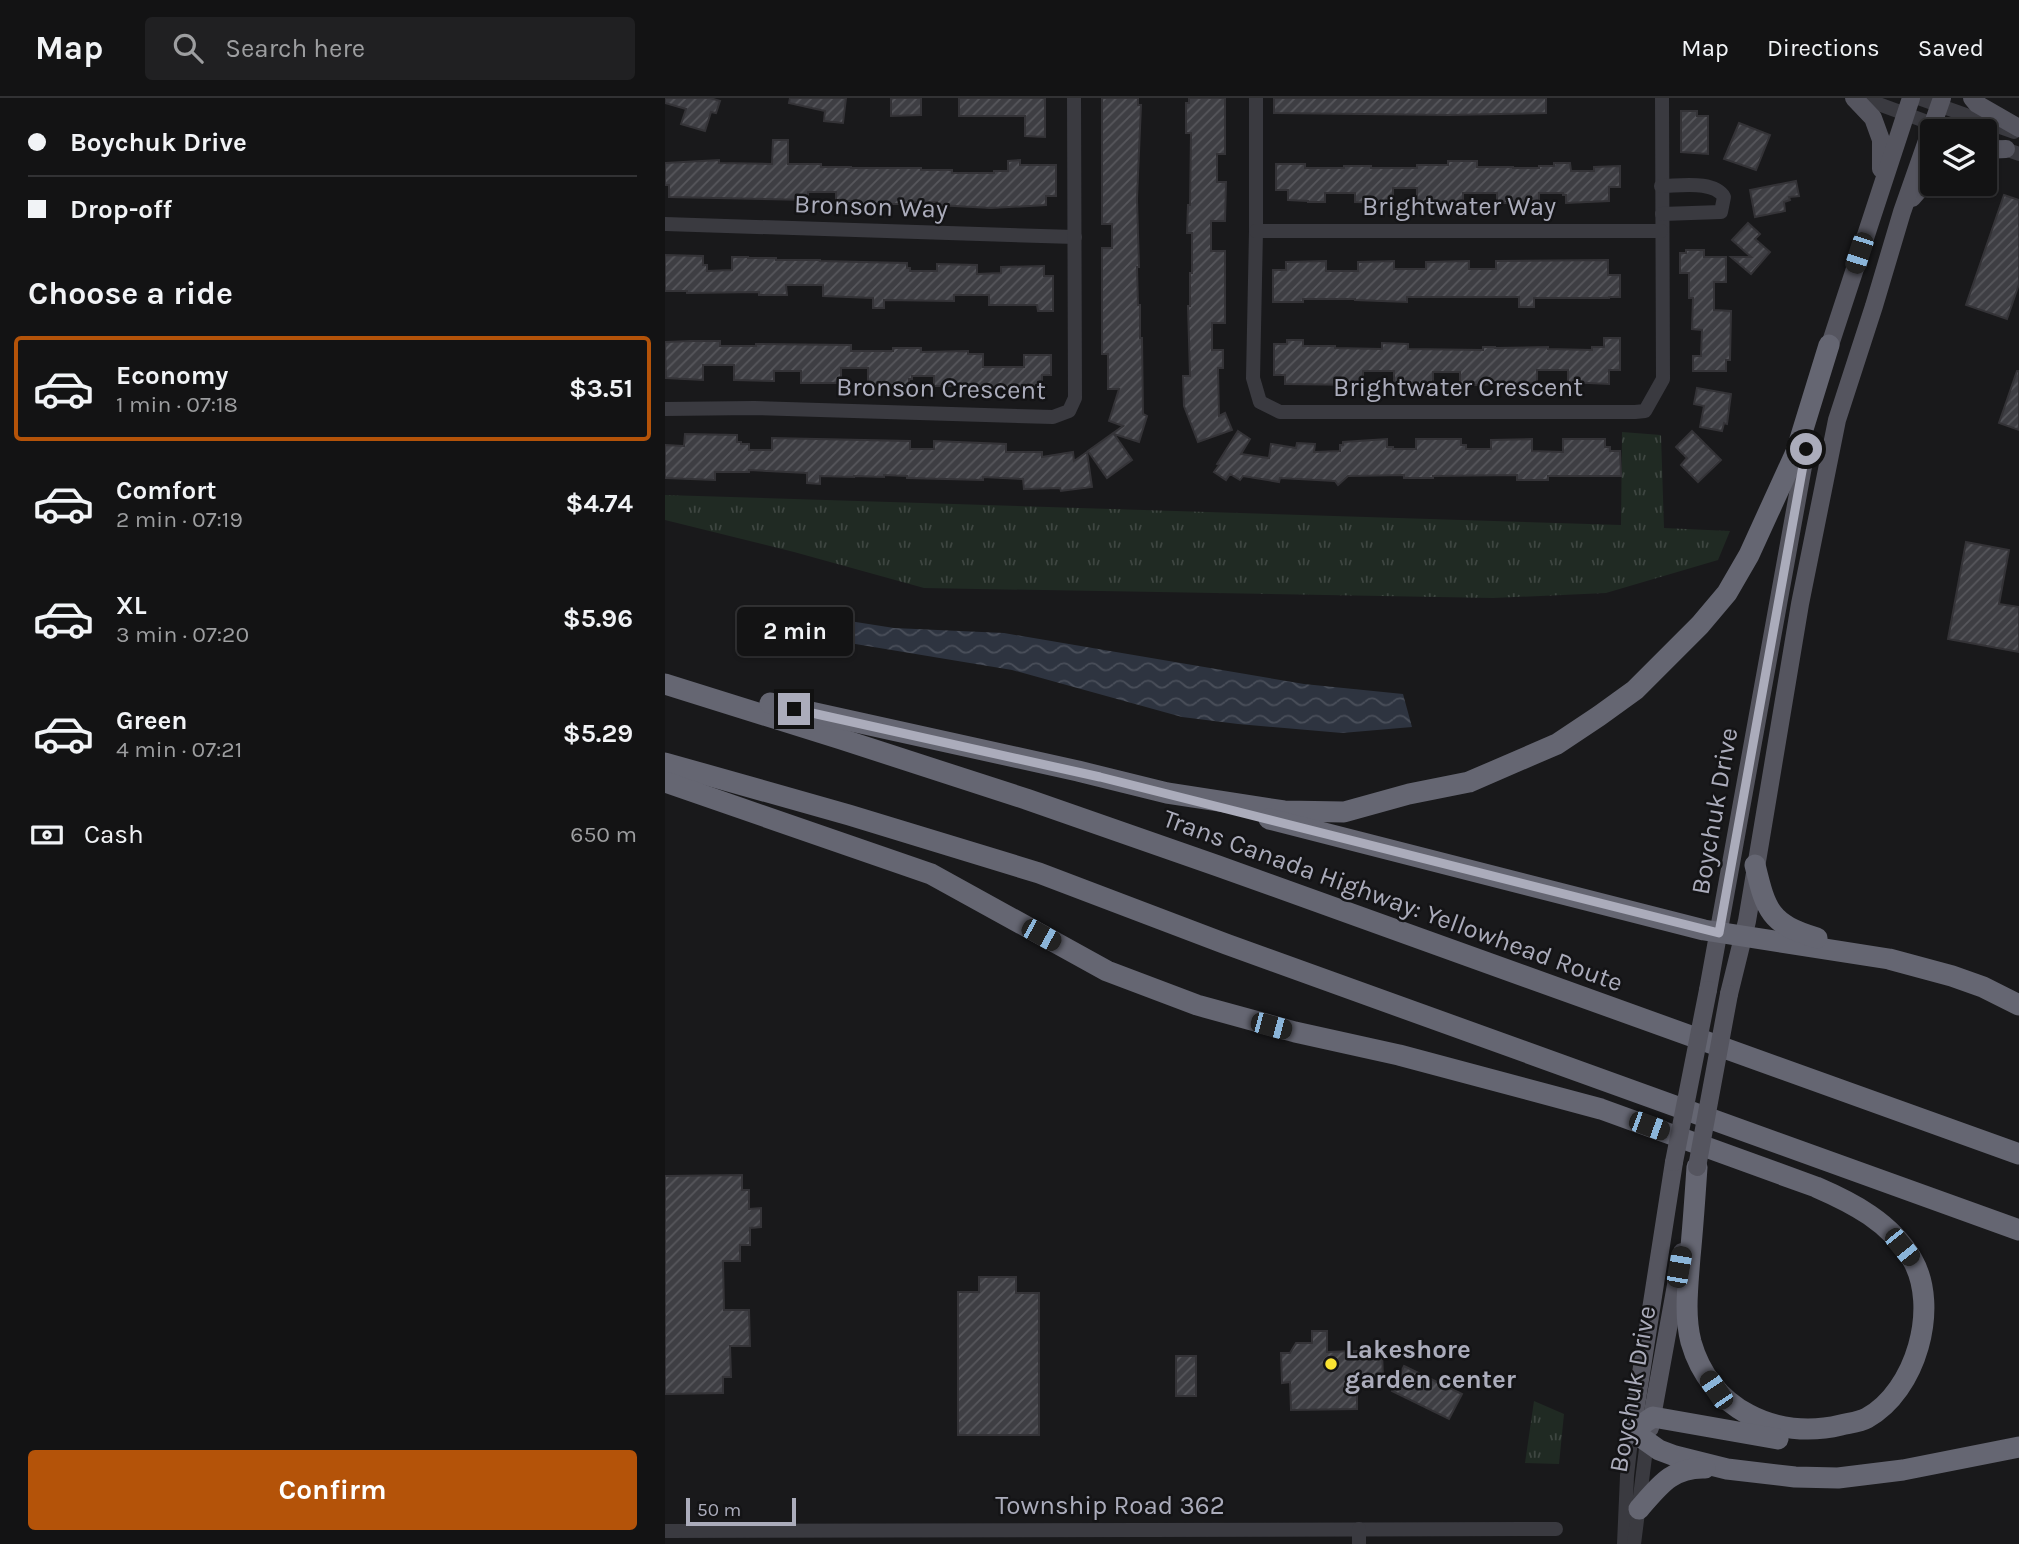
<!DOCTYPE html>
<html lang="en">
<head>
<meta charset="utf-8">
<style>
	:root { --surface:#131314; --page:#202022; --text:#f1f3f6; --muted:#9d9ea0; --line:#323234; --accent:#b45309 }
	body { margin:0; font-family:Karla,sans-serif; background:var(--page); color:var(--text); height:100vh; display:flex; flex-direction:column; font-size:26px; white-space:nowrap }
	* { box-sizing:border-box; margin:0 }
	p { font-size:23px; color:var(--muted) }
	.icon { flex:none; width:38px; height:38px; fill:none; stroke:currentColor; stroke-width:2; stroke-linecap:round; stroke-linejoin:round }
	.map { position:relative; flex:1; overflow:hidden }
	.panel { display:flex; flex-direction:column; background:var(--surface); width:665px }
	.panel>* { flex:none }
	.hud { display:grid; align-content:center; height:154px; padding:0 28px; background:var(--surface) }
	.buttons { position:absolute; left:1255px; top:21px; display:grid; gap:14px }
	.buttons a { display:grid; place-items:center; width:77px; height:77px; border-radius:7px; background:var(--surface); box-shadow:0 2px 5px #0004,0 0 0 2px var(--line); font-size:35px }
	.scale { position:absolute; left:21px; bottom:18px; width:110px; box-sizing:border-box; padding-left:7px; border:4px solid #abacbb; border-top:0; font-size:19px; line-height:24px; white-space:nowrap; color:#abacbb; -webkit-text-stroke:5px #141416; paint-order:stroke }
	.end { position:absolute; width:32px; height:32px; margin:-16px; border:9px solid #abacbb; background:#111; box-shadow:0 0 0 4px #111 }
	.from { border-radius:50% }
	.bubble { position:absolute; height:49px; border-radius:7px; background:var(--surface); box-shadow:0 2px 5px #0004,0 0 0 2px var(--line); font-size:23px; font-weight:700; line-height:49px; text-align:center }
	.car { position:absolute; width:21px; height:42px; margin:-21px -10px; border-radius:9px; box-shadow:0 0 5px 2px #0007; background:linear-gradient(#222 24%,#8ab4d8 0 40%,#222 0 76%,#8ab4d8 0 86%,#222 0) }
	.hud b { display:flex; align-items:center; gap:24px; height:66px; font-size:26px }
	.hud b+b { border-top:2px solid var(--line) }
	.hud i { width:18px; height:18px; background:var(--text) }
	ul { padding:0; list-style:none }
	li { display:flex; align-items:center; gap:21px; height:105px; margin:0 14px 10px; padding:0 14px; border:4px solid transparent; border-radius:7px }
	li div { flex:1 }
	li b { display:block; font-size:26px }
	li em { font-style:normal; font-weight:700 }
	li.on { border-color:var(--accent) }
	li>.icon { width:63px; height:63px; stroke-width:1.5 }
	h2 { padding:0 28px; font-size:32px; line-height:84px }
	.pay { display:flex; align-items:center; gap:18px; height:77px; padding:0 28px; font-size:26px }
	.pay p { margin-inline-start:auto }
	.button { display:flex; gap:14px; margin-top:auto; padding:14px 28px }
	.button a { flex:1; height:80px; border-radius:7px; background:var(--accent); color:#fff; font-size:28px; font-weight:700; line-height:80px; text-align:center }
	header { display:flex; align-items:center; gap:42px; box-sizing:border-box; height:98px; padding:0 35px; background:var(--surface); border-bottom:2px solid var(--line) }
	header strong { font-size:33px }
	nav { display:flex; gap:38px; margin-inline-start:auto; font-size:24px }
	.search { width:490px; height:63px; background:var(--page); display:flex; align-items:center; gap:18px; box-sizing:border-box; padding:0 24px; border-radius:7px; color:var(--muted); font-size:26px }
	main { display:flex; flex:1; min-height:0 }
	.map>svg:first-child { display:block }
	.park { fill:url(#park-tufts) }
	.water { fill:url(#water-waves) }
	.building { fill:url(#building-hatch); stroke:#343337; stroke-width:2 }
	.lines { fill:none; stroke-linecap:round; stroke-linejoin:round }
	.minor { stroke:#3a3a40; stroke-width:14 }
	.major { stroke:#55555f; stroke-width:18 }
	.highway { stroke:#656672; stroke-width:21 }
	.major-bridge { stroke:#55555f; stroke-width:18 }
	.route { stroke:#abacbb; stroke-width:9 }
	.poi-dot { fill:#fae332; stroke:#141416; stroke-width:2.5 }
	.labels { text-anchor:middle; stroke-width:5; stroke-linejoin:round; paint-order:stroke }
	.street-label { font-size:26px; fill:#abacbb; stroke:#141416 }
	.poi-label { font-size:26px; font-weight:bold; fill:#abacbb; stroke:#141416; text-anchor:start }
</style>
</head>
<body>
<header>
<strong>Map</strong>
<div class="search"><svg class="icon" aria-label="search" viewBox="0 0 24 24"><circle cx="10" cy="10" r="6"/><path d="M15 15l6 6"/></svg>Search here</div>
<nav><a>Map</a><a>Directions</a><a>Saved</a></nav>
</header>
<main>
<section class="panel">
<div class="hud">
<b><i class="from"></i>Boychuk Drive</b>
<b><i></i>Drop-off</b>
</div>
<h2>Choose a ride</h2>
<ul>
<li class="on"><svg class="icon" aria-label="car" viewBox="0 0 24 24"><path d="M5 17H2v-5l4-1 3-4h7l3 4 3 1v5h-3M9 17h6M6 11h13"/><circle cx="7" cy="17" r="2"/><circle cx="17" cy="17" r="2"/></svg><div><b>Economy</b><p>1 min · 07:18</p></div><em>$3.51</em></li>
<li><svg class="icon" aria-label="car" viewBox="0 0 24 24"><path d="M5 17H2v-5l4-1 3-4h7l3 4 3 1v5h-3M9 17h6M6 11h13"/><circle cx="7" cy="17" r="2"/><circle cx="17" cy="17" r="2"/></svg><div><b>Comfort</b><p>2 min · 07:19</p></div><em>$4.74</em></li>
<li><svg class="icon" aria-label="car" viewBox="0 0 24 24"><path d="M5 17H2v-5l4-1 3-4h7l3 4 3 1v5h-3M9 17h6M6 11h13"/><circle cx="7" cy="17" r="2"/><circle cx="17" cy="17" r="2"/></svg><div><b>XL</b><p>3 min · 07:20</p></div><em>$5.96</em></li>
<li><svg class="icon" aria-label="car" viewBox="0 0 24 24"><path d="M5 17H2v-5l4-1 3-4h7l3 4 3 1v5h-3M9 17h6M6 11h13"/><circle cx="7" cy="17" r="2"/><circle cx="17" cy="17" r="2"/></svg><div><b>Green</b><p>4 min · 07:21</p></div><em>$5.29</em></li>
</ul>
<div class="pay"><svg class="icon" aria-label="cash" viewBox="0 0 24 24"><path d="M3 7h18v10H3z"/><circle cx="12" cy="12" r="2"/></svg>Cash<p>650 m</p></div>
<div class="button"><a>Confirm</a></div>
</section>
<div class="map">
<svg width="1354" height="1446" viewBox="0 0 1354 1446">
	<defs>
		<pattern id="park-tufts" width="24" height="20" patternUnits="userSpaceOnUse" patternTransform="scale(1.75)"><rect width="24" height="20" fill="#202a23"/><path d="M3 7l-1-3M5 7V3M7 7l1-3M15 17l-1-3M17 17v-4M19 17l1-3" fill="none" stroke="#3e4641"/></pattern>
		<pattern id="water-waves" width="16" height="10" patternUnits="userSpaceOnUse" patternTransform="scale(1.75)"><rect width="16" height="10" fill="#2e3440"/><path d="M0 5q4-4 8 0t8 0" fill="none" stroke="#4a4f5a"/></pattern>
		<pattern id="building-hatch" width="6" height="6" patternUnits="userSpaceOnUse" patternTransform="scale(1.75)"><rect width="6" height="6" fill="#3e3e43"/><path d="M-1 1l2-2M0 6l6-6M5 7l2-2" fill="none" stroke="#57575c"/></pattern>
	</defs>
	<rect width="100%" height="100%" fill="#19191b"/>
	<g class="park">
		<path d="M957 334 996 337 999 430 1065 433 1053 462 941 495 828 500 259 490 129 454 0 422V397L956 427Z"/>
		<path d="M869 1303 899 1316 894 1366 860 1365Z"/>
	</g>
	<path class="water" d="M95 509 229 530 339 535 639 586 738 596 747 629 677 635 573 626 517 619 347 572 100 531Z"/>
	<g class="building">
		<path d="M0 0H45L55 3 51 15 46 14 40 33 16 26 21 11 0 5Z"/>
		<path d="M125 0H181L178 25 159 23 160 13 124 5Z"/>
		<path d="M226 0H256V17L226 18Z"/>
		<path d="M294 0H380V39L360 38V18H294Z"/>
		<path d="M437 0H473V7H476L472 101 474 169H472L473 207H475V240H477L478 316 482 318 474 344 449 336 467 362 442 380 423 353 458 328 444 323 454 291H443V256H437V150H447V126H437Z"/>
		<path d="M524 0H560V56H552V84H561L560 123H546V153H560V225H547V252H558V270H553L554 318 560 315 567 332 533 344 519 308 518 278H525L523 208H525V175H527V135H522L523 107H525L526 35H521V5H524Z"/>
		<path d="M609 0H881V15L784 17 609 15Z"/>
		<path d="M1016 13H1032V18H1043V56L1016 54Z"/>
		<path d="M1074 25 1105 37 1091 72 1059 61Z"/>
		<path d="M108 42H123V66H156V69H186V70H256V72H287V75H329V73H343V63L355 62V67H391V98H381V107L326 110 272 107V104H244V106H191V103H171V94H143V102L4 99V87H0V65L54 62V65L107 66Z"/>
		<path d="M783 63H812V69H848V70H874V68H889V65H905L906 73H929V69L955 68V89H944V103L901 105V97H898V95H874V105H832V95H798V104H752V90H728V105L690 104V95H660V104H643V103L623 102V92H611V66H640V70H679V68H706V70H752V67H783Z"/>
		<path d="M1131 83 1134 98 1124 99 1125 102 1119 104 1120 113 1090 119 1085 92Z"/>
		<path d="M1339 97 1354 102V186L1342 221 1301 207Z"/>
		<path d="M1083 125 1095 136 1090 141 1105 154 1086 176 1066 159H1086L1067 142Z"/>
		<path d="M1021 152H1039V159H1061V184H1049V212L1066 213 1065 262H1061V273H1028V258H1036L1037 232 1027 231 1028 200H1024V175H1015V155H1021Z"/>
		<path d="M0 157 38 158V167H42V173L67 172V159H83V160H111V162H155V163L242 165V170H245V173H272V166L312 167V176L336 175V169L379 168V178H388V213H373L372 207H324V197H289V203L219 202V210H208V200L158 198V187H121L122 197H94V194L22 195V193H0Z"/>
		<path d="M943 162V177H955V199H944V200H869V209H854V199H742V204L690 202V201H638V204H608V172H621V164L661 163V173H693V164L729 163V171H761V164L804 163V171H831V163Z"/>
		<path d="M939 240H955V272H944V286L903 284V272H872V285L811 287H795V274H768V287L729 285V273H698V287L620 286V277H609V246H622V242H638V248H670V250L717 251V245L743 246V251L818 252V249H830V250L883 249V251L927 252V249H939Z"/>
		<path d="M25 243H55V248H91V246L186 247V253H228V250H256V254L303 253V256H318V269H359V257H386V277H377V291H325V290H299V288H269V278H247V281H244V287H203V270H176V285H136V273H109V283L69 282V267H38V282L1 280 0 244Z"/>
		<path d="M1352 273H1354V332L1334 325Z"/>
		<path d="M1032 290 1066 296 1062 326 1059 325 1057 333 1035 329 1039 308 1029 306Z"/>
		<path d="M573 333 585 341 576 356 604 360 606 346 631 350 632 345 650 346 649 354 675 353V347H678V344L722 341V349H728V351H751V341H796V347H801V351H826V342L867 341V353L898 354V341H940V349H945V353H955L956 378H883V382H852V377L768 378V380H739V377L683 378 673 387 670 383 615 380 614 384 578 378 575 382 565 376 561 382 549 374 554 367 552 366Z"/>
		<path d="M1027 333 1056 362 1033 384 1016 367 1022 360 1011 349Z"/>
		<path d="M20 336 72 337V344H76V346H84V352H107V340L245 343V351H269V343L341 346V354H377V359L408 354 409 363 422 354 427 389 396 393 395 390 359 391 358 381 318 379V382L242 380V378L219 377V379L189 378V379L155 378V386L142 385V375L84 372V374H50V382L0 380V347L19 348Z"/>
		<path d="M1301 444 1344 452 1334 506 1354 509V554L1283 541Z"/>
		<path d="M77 1077V1092H84V1111L96 1110V1129L85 1130V1147H75V1163H58L59 1212H84L85 1248H65L66 1279H58V1295L0 1296V1078Z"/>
		<path d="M314 1179H351V1195H374V1337H293V1194H314Z"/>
		<path d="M647 1233H662V1254L717 1252 718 1280 692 1281V1311L626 1312 625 1284 617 1285 616 1255H625L631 1245H647Z"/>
		<rect x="511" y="1258" width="20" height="40"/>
		<path d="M739 1268 797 1296 784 1321 727 1293Z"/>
	</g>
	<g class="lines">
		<g class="minor">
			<path d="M591 0V133L588 280 595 304 615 314H970L980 313 998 281 997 0"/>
			<path d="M1197 0 1287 33"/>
			<path d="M1253 0 1349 34"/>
			<path d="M1331 48 1354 56"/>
			<path d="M996 88C1015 88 1049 82 1059 99L1056 114 997 116"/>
			<path d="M0 126 410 139"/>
			<path d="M591 133H996"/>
			<path d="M0 311 89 310 388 319 404 313 410 300 409 0"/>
			<path d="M0 1433 891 1431"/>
			<path d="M694 1446V1431"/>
			<path d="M959 1446 962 1378 967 1333"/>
			<path d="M969 1446 982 1343"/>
		</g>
		<g class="major">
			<path d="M1189 0 1208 20 1216 42V71"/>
			<path d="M1307 0 1312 6 1354 30"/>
			<path d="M1320 52 1341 51"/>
			<path d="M1247 100 1267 77"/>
			<path d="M1161 259 1246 0"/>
			<path d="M1043 892 1143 341"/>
			<path d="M1064 896 1082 823 1135 506 1172 322 1209 208 1237 114 1277 0"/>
			<path d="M985 1330 1017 1154"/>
			<path d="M967 1333 1009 1064"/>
		</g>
		<g class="highway">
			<path d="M0 586 176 641 361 701 553 768 1354 1056"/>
			<path d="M105 605 413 673 502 695 619 713 679 714 744 696 804 684 892 646 934 618 970 592 1035 527 1062 495 1084 457 1131 354 1164 247"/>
			<path d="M0 665 184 717 374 775 561 846 1354 1132"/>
			<path d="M0 684 266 776 442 873 532 907 630 934 734 957 936 1011 1151 1089C1188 1105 1225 1124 1247 1161 1275 1209 1251 1293 1202 1320 1195 1324 1184 1325 1176 1327 1111 1343 1045 1311 1026 1244 1019 1217 1023 1187 1025 1159 1028 1129 1030 1099 1032 1069"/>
			<path d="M604 721 1039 832 1224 861 1287 878 1318 889 1354 907"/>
			<path d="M1090 767C1101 813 1105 826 1152 840"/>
			<path d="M1113 1341 988 1319 967 1333 994 1352 1010 1358 1062 1371 1130 1379 1173 1380 1238 1372 1354 1349"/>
			<path d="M974 1411C994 1388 1007 1369 1040 1370"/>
		</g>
		<g class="major-bridge">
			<path d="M1009 1064 1043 892"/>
			<path d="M1032 1069 1064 896"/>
		</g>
	</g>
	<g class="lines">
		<path class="route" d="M129 611 435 679 1054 835 1141 351"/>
	</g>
	<circle class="poi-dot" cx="666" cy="1266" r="7"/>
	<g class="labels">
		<g class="street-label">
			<text transform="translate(206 108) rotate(2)" y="9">Bronson Way</text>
			<text x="794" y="117">Brightwater Way</text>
			<text x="793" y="298">Brightwater Crescent</text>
			<text transform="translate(276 290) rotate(1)" y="9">Bronson Crescent</text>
			<text transform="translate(1049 713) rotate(-80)" y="9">Boychuk Drive</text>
			<text transform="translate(728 802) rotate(20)" y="9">Trans Canada Highway: Yellowhead Route</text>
			<text transform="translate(967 1291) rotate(-80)" y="9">Boychuk Drive</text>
			<text x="445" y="1416">Township Road 362</text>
		</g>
		<g class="poi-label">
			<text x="680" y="1260">Lakeshore<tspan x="680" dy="30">garden center</tspan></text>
		</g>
	</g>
</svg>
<div class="buttons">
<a><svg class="icon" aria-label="layers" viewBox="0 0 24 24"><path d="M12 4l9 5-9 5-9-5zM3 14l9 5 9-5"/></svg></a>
</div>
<div class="scale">50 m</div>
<i class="end from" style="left:1141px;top:351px"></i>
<i class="end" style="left:129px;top:611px"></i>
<div class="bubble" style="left:72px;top:509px;width:116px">2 min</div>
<i class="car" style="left:1194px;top:155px;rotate:198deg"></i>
<i class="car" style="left:376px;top:837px;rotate:119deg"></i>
<i class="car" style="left:606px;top:928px;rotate:105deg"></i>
<i class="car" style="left:984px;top:1028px;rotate:110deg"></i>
<i class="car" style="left:1237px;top:1149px;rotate:141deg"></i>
<i class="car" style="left:1014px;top:1169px;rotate:10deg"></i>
<i class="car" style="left:1051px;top:1292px;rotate:326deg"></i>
</div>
</main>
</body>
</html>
